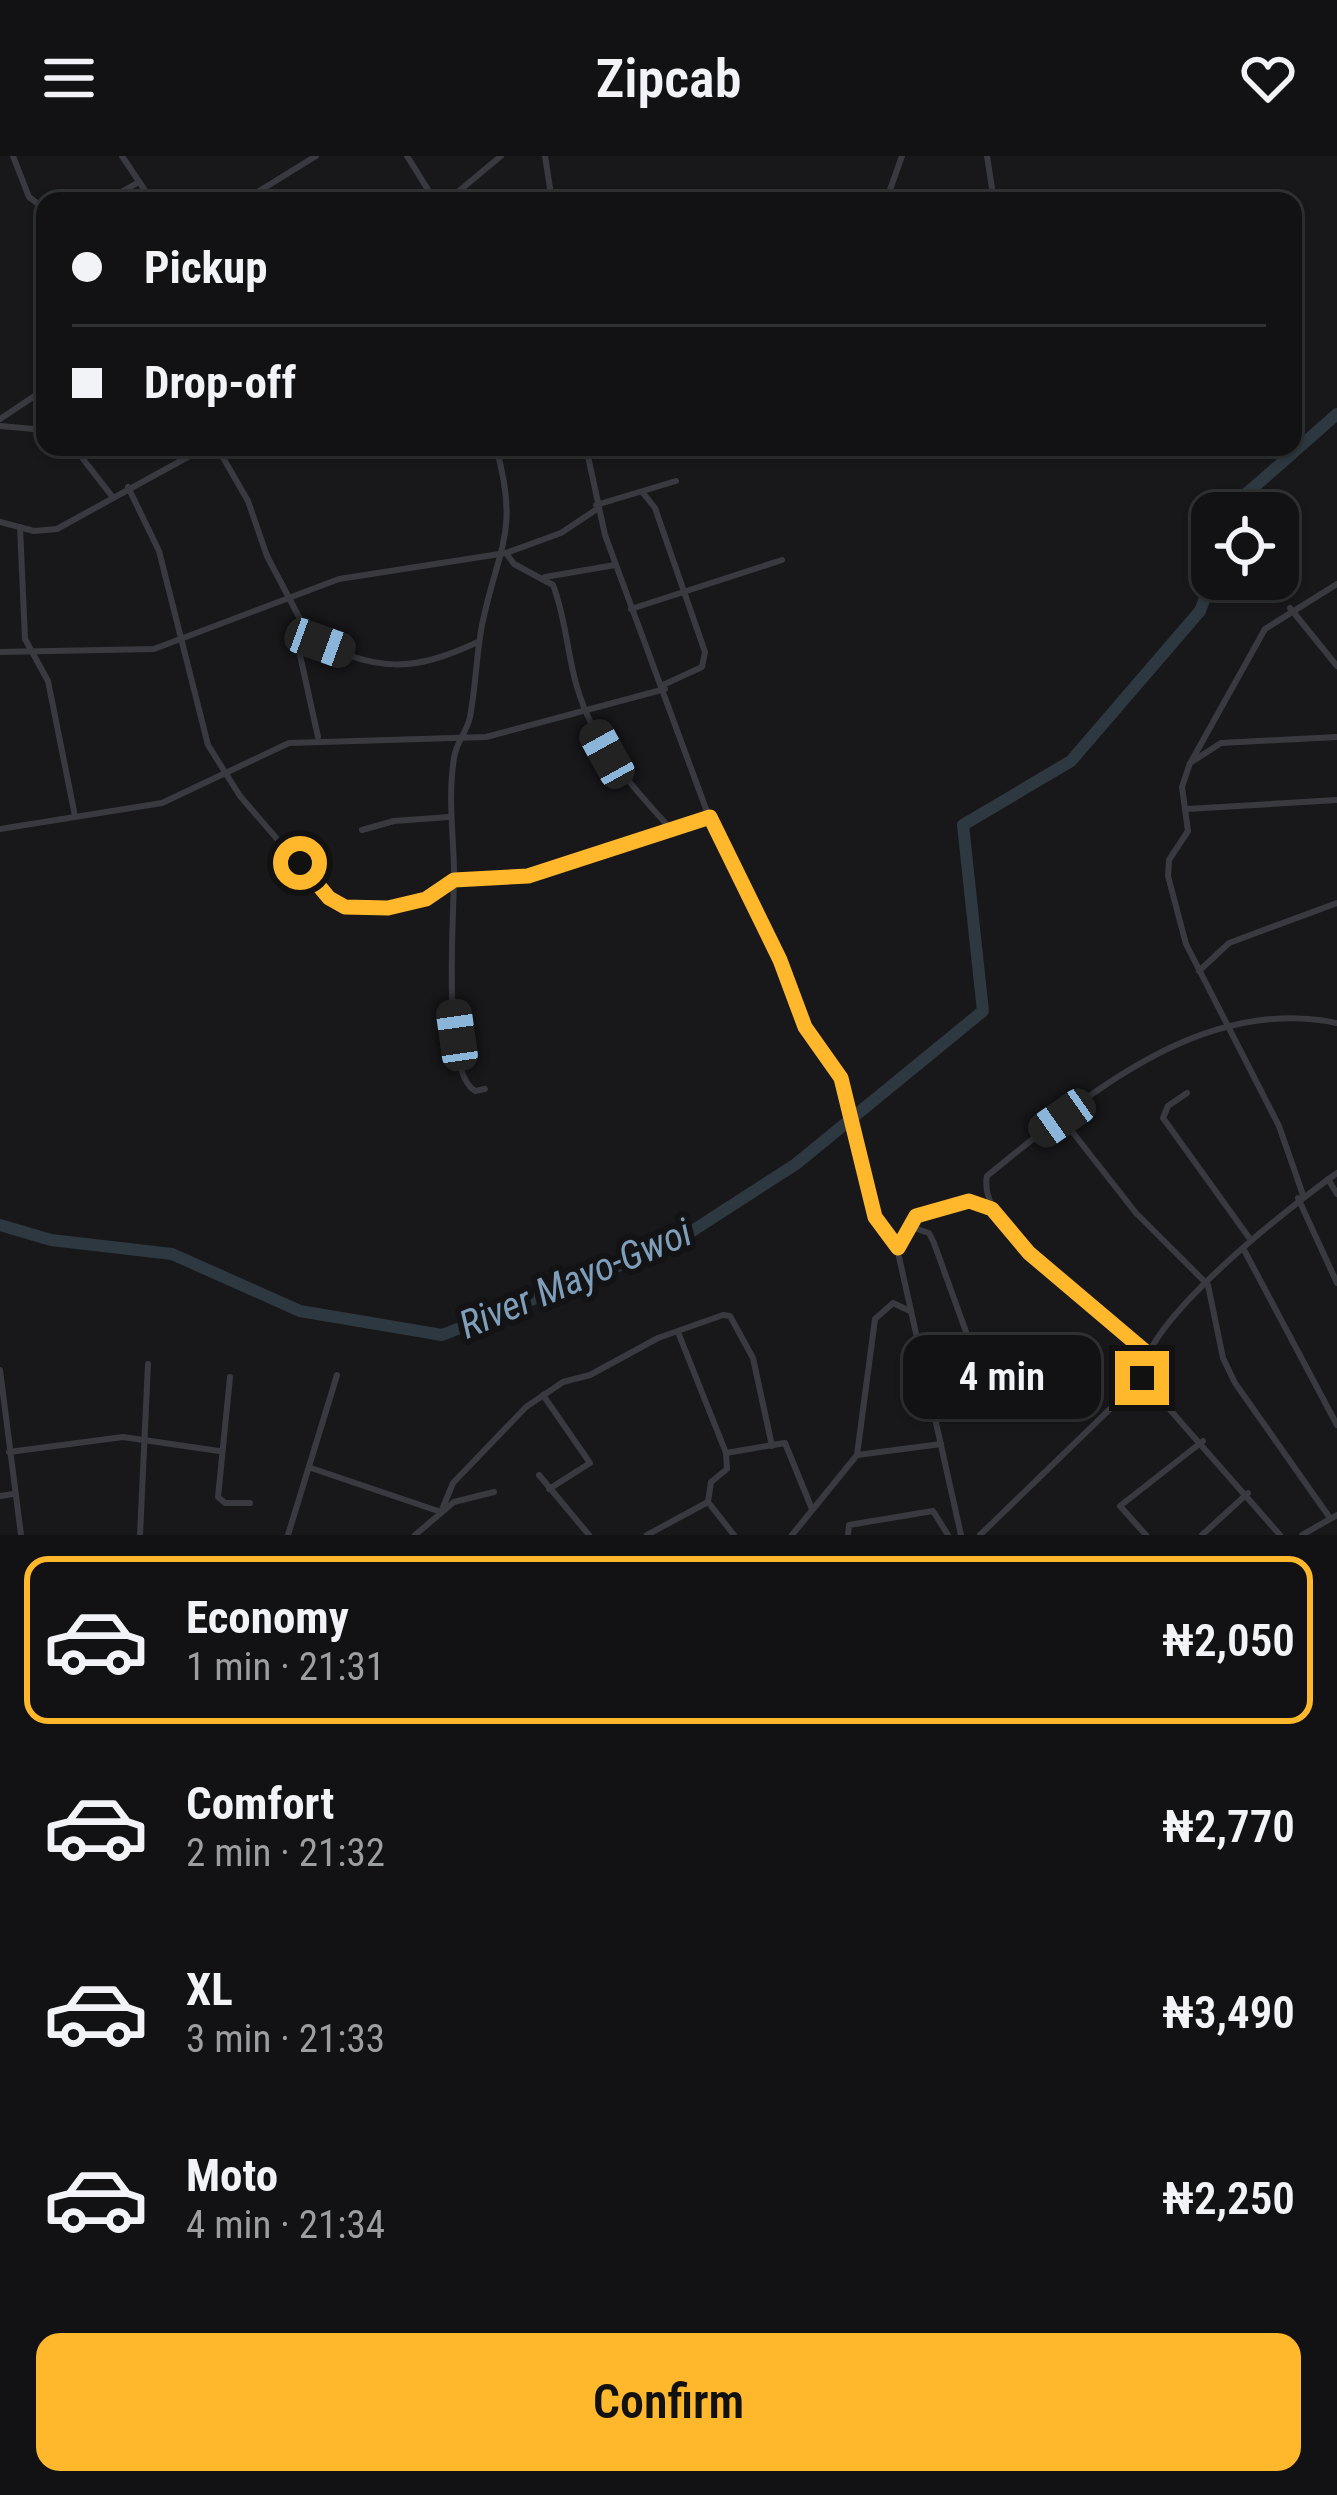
<!DOCTYPE html>
<html lang="en">
<head>
<meta charset="utf-8">
<style>
	:root { --surface:#121214; --page:#1b1b1d; --text:#f1f3f6; --muted:#9c9ea0; --line:#313234; --accent:#ffb72c }
	body { margin:0; font-family:"Roboto Condensed",sans-serif; background:var(--page); color:var(--text); height:100vh; display:flex; flex-direction:column; font-size:45px; white-space:nowrap }
	* { box-sizing:border-box; margin:0 }
	p { font-size:39px; color:var(--muted) }
	.icon { flex:none; width:66px; height:66px; fill:none; stroke:currentColor; stroke-width:2; stroke-linecap:round; stroke-linejoin:round }
	.map { position:relative; height:1379px; overflow:hidden }
	.panel { display:flex; flex-direction:column; background:var(--surface); flex:1 }
	.panel>* { flex:none }
	.top-card { position:absolute; left:36px; top:36px; width:1266px; height:264px; border-radius:24px; box-shadow:0 3px 9px #0004,0 0 0 3px var(--line); display:grid; align-content:center; height:264px; padding:0 36px; background:var(--surface) }
	.controls { position:absolute; left:1191px; top:336px; display:grid; gap:24px }
	.controls a { display:grid; place-items:center; width:108px; height:108px; border-radius:24px; background:var(--surface); box-shadow:0 3px 9px #0004,0 0 0 3px var(--line); font-size:60px }
	.end { position:absolute; width:54px; height:54px; margin:-27px; border:15px solid #ffb72c; background:#111; box-shadow:0 0 0 6px #111 }
	.from { border-radius:50% }
	.bubble { position:absolute; height:84px; border-radius:24px; background:var(--surface); box-shadow:0 3px 9px #0004,0 0 0 3px var(--line); font-size:39px; font-weight:600; line-height:84px; text-align:center }
	.car { position:absolute; width:36px; height:72px; margin:-36px -18px; border-radius:15px; box-shadow:0 0 9px 3px #0007; background:linear-gradient(#222 24%,#8ab4d8 0 40%,#222 0 76%,#8ab4d8 0 86%,#222 0) }
	.top-card b { display:flex; align-items:center; gap:42px; height:114px; font-size:45px }
	.top-card b+b { border-top:3px solid var(--line) }
	.top-card i { width:30px; height:30px; background:var(--text) }
	ul { padding:21px 0 0; list-style:none }
	li { display:flex; align-items:center; gap:36px; height:168px; margin:0 24px 18px; padding:0 12px; border:6px solid transparent; border-radius:24px }
	li div { flex:1 }
	li b { display:block; font-size:45px }
	li em { font-style:normal; font-weight:600 }
	li.selected { border-color:var(--accent) }
	li>.icon { width:108px; height:108px; stroke-width:1.5 }
	.action { display:flex; gap:24px; margin-top:auto; padding:24px 36px }
	.action a { flex:1; height:138px; border-radius:24px; background:var(--accent); color:#111; font-size:48px; font-weight:600; line-height:138px; text-align:center }
	header { display:flex; justify-content:space-between; align-items:center; height:156px; padding:0 36px; background:var(--surface); font-size:54px; font-weight:600 }
	.map>svg:first-child { display:block }
	.lines { fill:none; stroke-linecap:round; stroke-linejoin:round }
	.river { stroke:#2d3840; stroke-width:12 }
	.minor { stroke:#393a40; stroke-width:6 }
	.route { stroke:#ffb72c; stroke-width:15 }
	.labels { text-anchor:middle; stroke-width:12; stroke-linejoin:round; paint-order:stroke }
	.water-label { font-size:39px; font-style:italic; fill:#7e9eb9; stroke:#131316 }
</style>
</head>
<body>
<header><svg class="icon" aria-label="menu" viewBox="0 0 24 24"><path d="M4 6h16M4 12h16M4 18h16"/></svg>Zipcab<svg class="icon" aria-label="heart" viewBox="0 0 24 24"><path d="M12 20l-8-8c-3-5 5-10 8-4 3-6 11-1 8 4z"/></svg></header>
<div class="map">
<svg width="1337" height="1379" viewBox="0 0 1337 1379">
	<rect width="100%" height="100%" fill="#18181b"/>
	<g class="lines">
		<g class="river">
			<path d="M1238 357 1246 338 1337 258"/>
			<path d="M0 1069 51 1084 172 1098 300 1155 442 1179 669 1090 796 1008 983 855 963 669 1071 605 1200 455 1212 423"/>
		</g>
		<g class="minor">
			<path d="M13 0 29 41 45 53"/>
			<path d="M122 0 152 45"/>
			<path d="M407 0 435 45"/>
			<path d="M545 0 552 45"/>
			<path d="M987 0 994 45"/>
			<path d="M105 45 139 26"/>
			<path d="M243 45 316 0"/>
			<path d="M447 45 501 0"/>
			<path d="M886 45 902 0"/>
			<path d="M1072 45 1075 44"/>
			<path d="M0 263 45 233"/>
			<path d="M0 270 45 274"/>
			<path d="M82 291 83 303 111 339"/>
			<path d="M217 291 248 345 267 400 310 482C377 516 411 517 478 486"/>
			<path d="M586 291 605 379 709 661 780 804 805 871 841 922 875 1062 897 1092 961 1379"/>
			<path d="M128 331 159 395 208 589 240 640 315 727 345 751 388 752 426 743 454 724 528 720 709 661"/>
			<path d="M643 337 655 352 705 496 702 511 663 529"/>
			<path d="M596 349 676 325"/>
			<path d="M0 366 34 375 57 373 206 291"/>
			<path d="M20 371 25 483 48 525 75 660"/>
			<path d="M506 397 514 408 553 429C566 462 567 498 577 531 594 589 631 630 671 673"/>
			<path d="M545 421 615 409"/>
			<path d="M1290 452 1337 510"/>
			<path d="M631 453 782 404"/>
			<path d="M301 473 300 499 318 581"/>
			<path d="M0 496 154 493 339 423 506 397 561 377 597 353"/>
			<path d="M1192 604 1265 473 1337 428"/>
			<path d="M1187 653 1337 644"/>
			<path d="M0 673 162 647 289 587 486 581 665 533"/>
			<path d="M362 674 394 665 449 661"/>
			<path d="M1199 815 1229 787 1337 747"/>
			<path d="M485 933 475 935C440 914 455 752 454 712 453 675 448 640 454 602 456 586 467 576 470 561 476 530 476 500 482 469 498 391 520 377 496 291"/>
			<path d="M1187 937 1168 950 1163 962 1250 1083"/>
			<path d="M1063 964 1136 1057 1208 1129 1223 1202 1235 1227 1330 1362"/>
			<path d="M1328 1023 1337 1038"/>
			<path d="M1303 1039 1279 970 1186 788 1168 720 1169 704 1188 675 1182 631 1190 607 1221 587 1337 581"/>
			<path d="M1298 1042 1337 1127"/>
			<path d="M908 1070 929 1077 934 1087 974 1198 969 1208 930 1222"/>
			<path d="M898 1091 916 1060 969 1045 992 1053"/>
			<path d="M1243 1092 1337 1269"/>
			<path d="M678 1176 726 1297 727 1313 711 1326 708 1346 734 1379"/>
			<path d="M1146 1196C1108 1162 975 1074 987 1020 1086 940 1201 839 1337 867"/>
			<path d="M0 1214 21 1379"/>
			<path d="M230 1221 218 1341 225 1347H250"/>
			<path d="M1142 1222 1280 1379"/>
			<path d="M543 1239 590 1307 549 1333"/>
			<path d="M9 1296 123 1281 219 1295"/>
			<path d="M726 1297 785 1287 812 1353"/>
			<path d="M857 1299 941 1288"/>
			<path d="M311 1312 441 1356"/>
			<path d="M539 1319 589 1379"/>
			<path d="M0 1340 13 1338"/>
			<path d="M441 1356 453 1327 526 1251 563 1226 590 1219 658 1182 723 1159 730 1160 753 1202 772 1290"/>
			<path d="M140 1379 148 1208"/>
			<path d="M288 1379 337 1219"/>
			<path d="M415 1379 454 1346 494 1336"/>
			<path d="M647 1379 708 1346"/>
			<path d="M792 1379 857 1299 875 1163 893 1147 910 1155"/>
			<path d="M848 1379 849 1369 933 1355 948 1379"/>
			<path d="M980 1379 1142 1222C1140 1167 1292 1049 1337 1017"/>
			<path d="M1146 1379 1120 1350 1203 1285"/>
			<path d="M1202 1379 1248 1337"/>
			<path d="M1302 1379 1337 1359"/>
		</g>
	</g>
	<g class="lines">
		<path class="route" d="M300 707 329 742 345 751 388 752 426 743 454 724 528 720 710 661 780 804 805 871 841 922 875 1061 898 1092 916 1060 969 1045 992 1053 1029 1097 1146 1196 1142 1222"/>
	</g>
	<g class="labels">
		<g class="water-label">
			<text transform="translate(575 1122) rotate(-23)" y="14">River Mayo-Gwoi</text>
		</g>
	</g>
</svg>
<div class="controls">
<a><svg class="icon" aria-label="locate" viewBox="0 0 24 24"><circle cx="12" cy="12" r="6"/><path d="M12 2v4M12 18v4M2 12h4M18 12h4"/></svg></a>
</div>
<i class="end from" style="left:300px;top:707px"></i>
<i class="end" style="left:1142px;top:1222px"></i>
<div class="bubble" style="left:903px;top:1179px;width:198px">4 min</div>
<i class="car" style="left:320px;top:487px;rotate:110deg"></i>
<i class="car" style="left:607px;top:598px;rotate:331deg"></i>
<i class="car" style="left:457px;top:879px;rotate:352deg"></i>
<i class="car" style="left:1062px;top:962px;rotate:235deg"></i>
<div class="top-card">
<b><i class="from"></i>Pickup</b>
<b><i></i>Drop-off</b>
</div>
</div>
<section class="panel">
<ul>
<li class="selected"><svg class="icon" aria-label="car" viewBox="0 0 24 24"><path d="M5 17H2v-5l4-1 3-4h7l3 4 3 1v5h-3M9 17h6M6 11h13"/><circle cx="7" cy="17" r="2"/><circle cx="17" cy="17" r="2"/></svg><div><b>Economy</b><p>1 min · 21:31</p></div><em>₦2,050</em></li>
<li><svg class="icon" aria-label="car" viewBox="0 0 24 24"><path d="M5 17H2v-5l4-1 3-4h7l3 4 3 1v5h-3M9 17h6M6 11h13"/><circle cx="7" cy="17" r="2"/><circle cx="17" cy="17" r="2"/></svg><div><b>Comfort</b><p>2 min · 21:32</p></div><em>₦2,770</em></li>
<li><svg class="icon" aria-label="car" viewBox="0 0 24 24"><path d="M5 17H2v-5l4-1 3-4h7l3 4 3 1v5h-3M9 17h6M6 11h13"/><circle cx="7" cy="17" r="2"/><circle cx="17" cy="17" r="2"/></svg><div><b>XL</b><p>3 min · 21:33</p></div><em>₦3,490</em></li>
<li><svg class="icon" aria-label="car" viewBox="0 0 24 24"><path d="M5 17H2v-5l4-1 3-4h7l3 4 3 1v5h-3M9 17h6M6 11h13"/><circle cx="7" cy="17" r="2"/><circle cx="17" cy="17" r="2"/></svg><div><b>Moto</b><p>4 min · 21:34</p></div><em>₦2,250</em></li>
</ul>
<div class="action"><a>Confirm</a></div>
</section>
</body>
</html>
